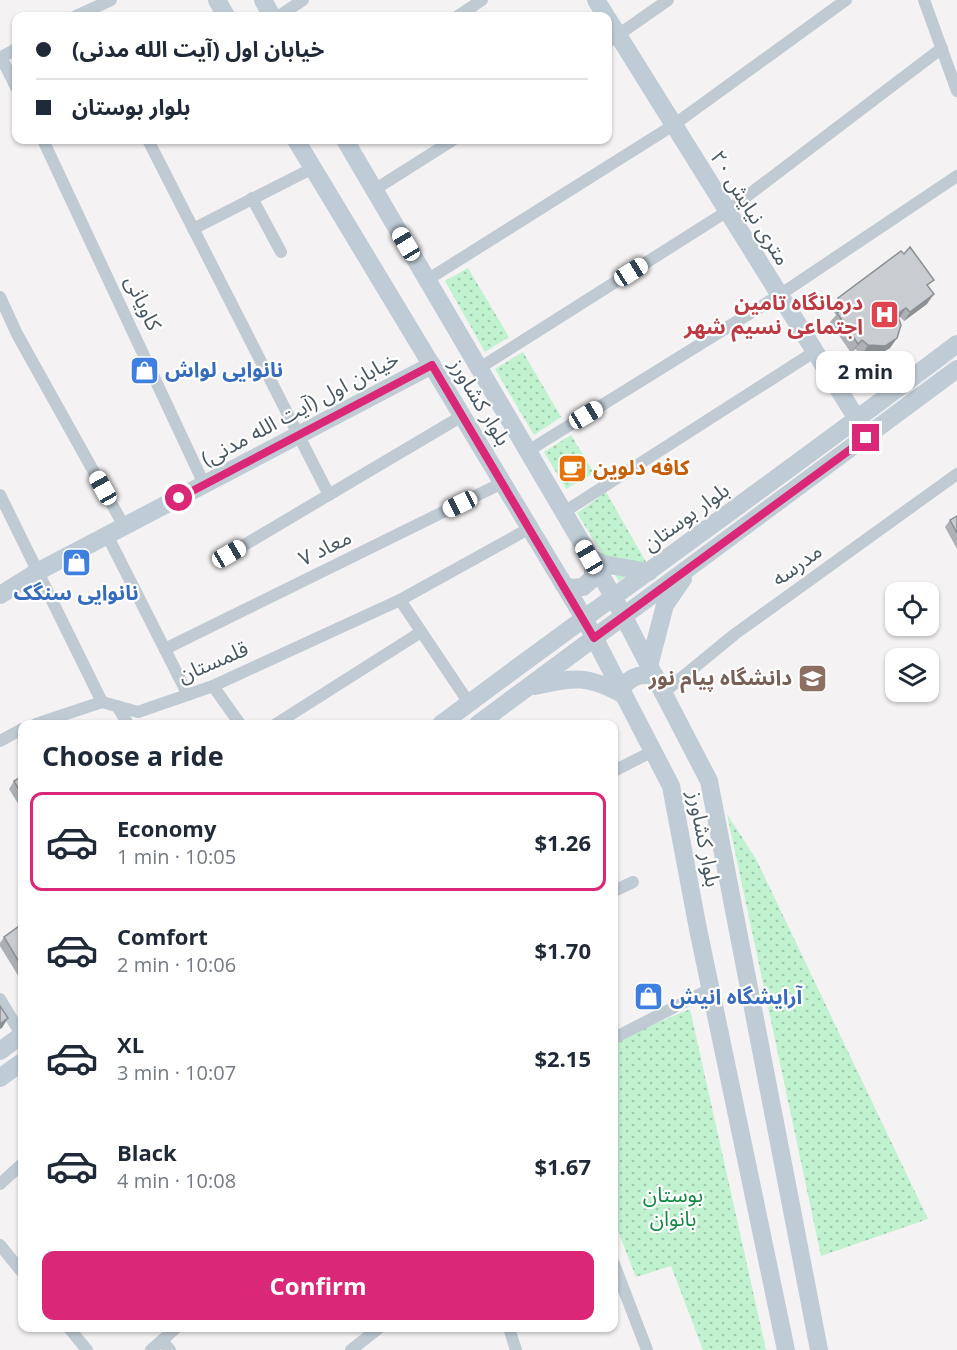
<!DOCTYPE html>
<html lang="en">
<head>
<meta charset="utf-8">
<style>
	:root { --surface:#fff; --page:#f6f6f7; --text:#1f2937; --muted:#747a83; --line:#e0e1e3; --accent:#db2777 }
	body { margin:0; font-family:"Open Sans","Noto Sans Arabic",sans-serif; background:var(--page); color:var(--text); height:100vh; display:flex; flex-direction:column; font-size:22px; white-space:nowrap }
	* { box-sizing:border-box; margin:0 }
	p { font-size:20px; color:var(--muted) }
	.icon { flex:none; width:33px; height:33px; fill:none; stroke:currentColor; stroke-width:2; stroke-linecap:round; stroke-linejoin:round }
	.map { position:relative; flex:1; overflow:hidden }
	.side { position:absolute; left:18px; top:720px; width:600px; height:612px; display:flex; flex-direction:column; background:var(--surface); border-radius:12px; box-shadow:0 2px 4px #0004 }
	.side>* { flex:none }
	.banner { position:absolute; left:12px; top:12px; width:600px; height:132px; border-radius:12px; box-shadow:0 2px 4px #0004; display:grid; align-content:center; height:132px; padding:0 24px; background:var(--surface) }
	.tools { position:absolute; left:885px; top:582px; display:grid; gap:12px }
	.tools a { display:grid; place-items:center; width:54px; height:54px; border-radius:12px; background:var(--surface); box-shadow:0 2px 4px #0004; font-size:30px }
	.end { position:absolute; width:27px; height:27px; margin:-14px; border:8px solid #db2777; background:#fff; box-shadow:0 0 0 3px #fff }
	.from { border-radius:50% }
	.bubble { position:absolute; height:42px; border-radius:12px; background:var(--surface); box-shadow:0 2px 4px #0004; font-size:20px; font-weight:700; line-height:42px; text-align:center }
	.car { position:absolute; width:18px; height:36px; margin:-18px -9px; border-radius:8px; box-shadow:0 0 4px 2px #0007; background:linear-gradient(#fff 24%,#345 0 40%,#fff 0 76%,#345 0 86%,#fff 0) }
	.banner b { display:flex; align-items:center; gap:21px; height:57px; font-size:22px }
	.banner b+b { border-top:2px solid var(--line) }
	.banner i { width:15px; height:15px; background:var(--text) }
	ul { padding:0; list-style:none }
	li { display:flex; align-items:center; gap:18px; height:99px; margin:0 12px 9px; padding:0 12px; border:3px solid transparent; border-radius:12px }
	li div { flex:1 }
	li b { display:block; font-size:22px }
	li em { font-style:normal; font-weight:700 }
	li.selected { border-color:var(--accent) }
	li>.icon { width:54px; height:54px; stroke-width:1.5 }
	h2 { padding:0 24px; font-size:27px; line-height:72px }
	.primary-button { display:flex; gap:12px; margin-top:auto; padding:12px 24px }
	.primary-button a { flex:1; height:69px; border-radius:12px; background:var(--accent); color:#fff; font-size:24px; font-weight:700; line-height:69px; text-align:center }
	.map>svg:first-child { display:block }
	.grass { fill:url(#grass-dots) }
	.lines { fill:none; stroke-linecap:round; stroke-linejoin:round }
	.street { stroke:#bfcad2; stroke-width:12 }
	.secondary { stroke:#bfccd6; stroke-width:18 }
	.wall { fill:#adb0b5 }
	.shaded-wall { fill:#8d9093 }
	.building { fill:#c9cdd2; stroke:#8d9093; stroke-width:1.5 }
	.route { stroke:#db2777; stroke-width:8 }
	.labels { text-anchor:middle; stroke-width:4.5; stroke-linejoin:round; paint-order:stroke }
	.street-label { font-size:21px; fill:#485761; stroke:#fff }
	.health-label { font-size:21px; font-weight:bold; fill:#be3a42; stroke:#fff; text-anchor:end }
	.shop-label { font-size:21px; font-weight:bold; fill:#366cbe; stroke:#fff; text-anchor:start }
	.food-label { font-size:21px; font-weight:bold; fill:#c56008; stroke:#fff; text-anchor:start }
	.education-label { font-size:21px; font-weight:bold; fill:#785e54; stroke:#fff; text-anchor:end }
	.park-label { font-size:21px; fill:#138845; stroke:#fff }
</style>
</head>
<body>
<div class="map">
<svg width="957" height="1350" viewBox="0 0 957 1350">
	<defs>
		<pattern id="grass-dots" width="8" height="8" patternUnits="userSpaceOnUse" patternTransform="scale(1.5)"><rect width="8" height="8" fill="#c0f2d0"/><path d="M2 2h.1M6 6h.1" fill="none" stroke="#9ec7ac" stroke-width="1.8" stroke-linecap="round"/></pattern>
	</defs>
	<rect width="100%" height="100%" fill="#f4f2f2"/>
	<g class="grass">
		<path d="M468 268 509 337 485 352 445 281Z"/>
		<path d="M523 352 561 417 534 435 495 369Z"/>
		<path d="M571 435 594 473 566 489 544 452Z"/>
		<path d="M606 492 646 562 619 581 577 513Z"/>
		<path d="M727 814 756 859 928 1219 821 1256Z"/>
		<path d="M690 1009 766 1350H703L671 1266 636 1277 614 1221V1041Z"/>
	</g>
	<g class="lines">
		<g class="street">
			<path d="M924 0 957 91"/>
			<path d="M76 16 111 0"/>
			<path d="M279 16 303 0"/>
			<path d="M458 16 482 0"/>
			<path d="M608 42 668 0"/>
			<path d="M1 57 16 87"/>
			<path d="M0 58 16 49"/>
			<path d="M43 140 204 484"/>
			<path d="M148 140 329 495"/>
			<path d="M374 190 453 140"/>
			<path d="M252 198 281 252"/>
			<path d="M193 229 313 168"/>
			<path d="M427 280 672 126 846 0"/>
			<path d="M0 297 17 334 124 526"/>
			<path d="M478 369 726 212 942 48"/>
			<path d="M528 451 778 296 957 176"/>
			<path d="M0 495 102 702"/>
			<path d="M564 512 814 352"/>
			<path d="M107 535 188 695"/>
			<path d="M229 554 462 416"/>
			<path d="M400 600 469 703"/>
			<path d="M165 649 502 483"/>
			<path d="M213 686 240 724"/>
			<path d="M663 693 735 634 957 474"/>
			<path d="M117 706 128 724"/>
			<path d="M36 724 102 702 138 712 213 686 400 600 530 528"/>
			<path d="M276 724 421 632"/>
			<path d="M0 741 22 729"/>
			<path d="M614 771 653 751"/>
			<path d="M614 891 633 882"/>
			<path d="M0 999 22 1036"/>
			<path d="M614 1038 710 989"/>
			<path d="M0 1184 22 1164"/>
			<path d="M0 1245 22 1272"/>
			<path d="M614 1264 647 1350"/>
			<path d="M69 1328 87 1350"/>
			<path d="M509 1328 516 1350"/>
			<path d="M162 1341 170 1350"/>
			<path d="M151 1350 176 1328"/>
			<path d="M351 1350 379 1328"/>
		</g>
		<g class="secondary">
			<path d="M217 0 226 16"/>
			<path d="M263 0 272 16"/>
			<path d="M596 0 606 16"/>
			<path d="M608 19 857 419"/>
			<path d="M296 140 584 618 671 786 698 929 786 1350"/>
			<path d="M345 140 613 596 709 781 819 1350"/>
			<path d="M589 557 603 564 649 572"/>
			<path d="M563 584 569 588 583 587 593 578V564"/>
			<path d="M0 595 37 572 432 365"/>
			<path d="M649 666 665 605 683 579"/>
			<path d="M535 686C576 677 587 675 624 695"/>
			<path d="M621 690C629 677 640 673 655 676"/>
			<path d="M441 724C612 596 787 473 957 344"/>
			<path d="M478 724 957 369"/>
			<path d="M0 1051 22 1035"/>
			<path d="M0 1078 22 1062"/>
		</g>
	</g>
	<g class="wall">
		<path d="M929 287 927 304 904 321 900 317 899 318 897 338 890 348 878 355H862L855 349 851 353 830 322 836 315 831 307 838 298Z"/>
		<path d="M957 516V549L945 527 950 520Z"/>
		<path d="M22 776V810L9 789 14 781Z"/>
		<path d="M22 924V982L0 946V943L4 937Z"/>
	</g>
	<g class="shaded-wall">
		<path d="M934 294 927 304 904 321 910 312Z"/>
		<path d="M906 308 900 317 891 324 897 314Z"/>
		<path d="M897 338 890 348 878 355H862L868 345Z"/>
		<path d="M862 340 855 349 851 353 858 344Z"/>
		<path d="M8 1018 2 1028 0 1029V1024Z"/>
	</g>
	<g class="building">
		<path d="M910 247 934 280 927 285 934 294 910 312 906 308 897 314 901 325 897 338 885 346 868 345 862 340 858 344 837 313 844 308 838 298 901 251 904 254Z"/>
		<path d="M957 516V533L950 520Z"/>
		<path d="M22 776V795L14 781Z"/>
		<path d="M22 924V967L4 937Z"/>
		<path d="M0 1006 8 1018 0 1024Z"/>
	</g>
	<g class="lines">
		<path class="route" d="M179 498 432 365 594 638 866 438"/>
	</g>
	<defs>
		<symbol id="hospital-square" viewBox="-11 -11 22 22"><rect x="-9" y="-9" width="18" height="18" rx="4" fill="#e0444e" stroke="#fff"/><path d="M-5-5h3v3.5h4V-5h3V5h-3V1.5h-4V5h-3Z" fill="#fff"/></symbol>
		<symbol id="shop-square" viewBox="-11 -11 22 22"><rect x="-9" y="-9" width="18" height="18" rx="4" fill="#3f7fe0" stroke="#fff"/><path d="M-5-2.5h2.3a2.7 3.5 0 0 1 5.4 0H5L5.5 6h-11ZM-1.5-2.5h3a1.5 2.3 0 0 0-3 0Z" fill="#fff"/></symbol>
		<symbol id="cafe-square" viewBox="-11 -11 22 22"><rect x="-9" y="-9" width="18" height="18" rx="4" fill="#e8710a" stroke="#fff"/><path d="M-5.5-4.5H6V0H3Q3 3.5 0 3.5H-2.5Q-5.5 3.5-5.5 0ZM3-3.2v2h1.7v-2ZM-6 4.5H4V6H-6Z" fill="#fff"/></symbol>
		<symbol id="university-square" viewBox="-11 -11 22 22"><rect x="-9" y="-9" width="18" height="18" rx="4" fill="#8d6e63" stroke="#fff"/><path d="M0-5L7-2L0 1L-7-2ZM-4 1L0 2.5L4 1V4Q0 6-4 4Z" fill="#fff"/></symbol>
	</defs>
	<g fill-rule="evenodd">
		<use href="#hospital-square" x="868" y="298" width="33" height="33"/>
		<use href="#shop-square" x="128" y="354" width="33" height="33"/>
		<use href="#cafe-square" x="556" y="452" width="33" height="33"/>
		<use href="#shop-square" x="60" y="546" width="33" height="33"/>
		<use href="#university-square" x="796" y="662" width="33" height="33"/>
		<use href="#shop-square" x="632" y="980" width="33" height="33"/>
	</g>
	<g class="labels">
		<g class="street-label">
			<text transform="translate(750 208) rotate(58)" y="7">۲۰ متری نیایش</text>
			<text transform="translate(143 303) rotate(65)" y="7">کاویانی</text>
			<text transform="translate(480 402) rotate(59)" y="7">بلوار کشاورز</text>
			<text transform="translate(300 409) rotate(-28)" y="7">خیابان اول (آیت الله مدنی)</text>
			<text transform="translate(686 517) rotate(-36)" y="7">بلوار بوستان</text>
			<text transform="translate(325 548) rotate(-26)" y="7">معاد ۷</text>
			<text transform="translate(797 565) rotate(-36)" y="7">مدرسه</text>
			<text transform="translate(213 662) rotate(-23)" y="7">قلمستان</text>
			<text transform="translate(704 839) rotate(79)" y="7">بلوار کشاورز</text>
		</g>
		<g class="health-label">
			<text x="863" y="310">درمانگاه تامین<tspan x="863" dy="24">اجتماعی نسیم شهر</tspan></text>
		</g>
		<g class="shop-label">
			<text x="165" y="377">نانوایی لواش</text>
			<text x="76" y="600" text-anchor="middle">نانوایی سنگک</text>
			<text x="670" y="1004">آرایشگاه انیش</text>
		</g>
		<g class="food-label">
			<text x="593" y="475">کافه دلوین</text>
		</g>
		<g class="education-label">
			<text x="792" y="685">دانشگاه پیام نور</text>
		</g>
		<g class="park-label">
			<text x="673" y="1202">بوستان<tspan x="673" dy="24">بانوان</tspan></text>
		</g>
	</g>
</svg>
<div class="tools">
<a><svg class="icon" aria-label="locate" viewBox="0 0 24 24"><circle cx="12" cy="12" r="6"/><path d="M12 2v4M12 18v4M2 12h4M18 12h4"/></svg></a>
<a><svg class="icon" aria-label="layers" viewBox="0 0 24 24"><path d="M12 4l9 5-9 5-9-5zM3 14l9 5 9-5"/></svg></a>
</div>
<i class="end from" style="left:179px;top:498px"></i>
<i class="end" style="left:866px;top:438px"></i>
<div class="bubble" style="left:816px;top:351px;width:99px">2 min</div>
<i class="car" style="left:406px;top:244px;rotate:329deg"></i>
<i class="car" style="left:631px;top:272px;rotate:58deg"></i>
<i class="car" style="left:586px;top:415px;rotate:59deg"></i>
<i class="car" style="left:103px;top:488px;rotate:331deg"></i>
<i class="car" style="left:460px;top:504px;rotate:244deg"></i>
<i class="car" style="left:229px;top:554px;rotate:60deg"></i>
<i class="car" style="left:589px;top:557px;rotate:330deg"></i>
<div class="banner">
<b><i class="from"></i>خیابان اول (آیت الله مدنی)</b>
<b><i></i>بلوار بوستان</b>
</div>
<section class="side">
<h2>Choose a ride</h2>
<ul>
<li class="selected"><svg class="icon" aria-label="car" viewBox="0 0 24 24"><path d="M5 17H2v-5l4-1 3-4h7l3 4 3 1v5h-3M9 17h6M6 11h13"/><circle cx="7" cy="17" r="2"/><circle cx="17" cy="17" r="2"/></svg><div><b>Economy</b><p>1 min · 10:05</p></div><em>$1.26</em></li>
<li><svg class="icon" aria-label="car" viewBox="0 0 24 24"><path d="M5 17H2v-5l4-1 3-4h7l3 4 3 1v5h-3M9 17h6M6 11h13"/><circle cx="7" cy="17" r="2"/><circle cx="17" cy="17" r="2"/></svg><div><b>Comfort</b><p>2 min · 10:06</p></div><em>$1.70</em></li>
<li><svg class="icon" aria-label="car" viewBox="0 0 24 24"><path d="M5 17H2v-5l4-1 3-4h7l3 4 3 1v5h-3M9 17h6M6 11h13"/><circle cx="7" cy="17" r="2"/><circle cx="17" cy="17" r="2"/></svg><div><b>XL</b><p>3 min · 10:07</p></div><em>$2.15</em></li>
<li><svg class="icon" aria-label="car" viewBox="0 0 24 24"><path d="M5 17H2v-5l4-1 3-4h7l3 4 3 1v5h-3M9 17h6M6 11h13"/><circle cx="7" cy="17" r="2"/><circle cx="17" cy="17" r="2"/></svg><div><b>Black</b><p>4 min · 10:08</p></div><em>$1.67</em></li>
</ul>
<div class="primary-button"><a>Confirm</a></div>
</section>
</div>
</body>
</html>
